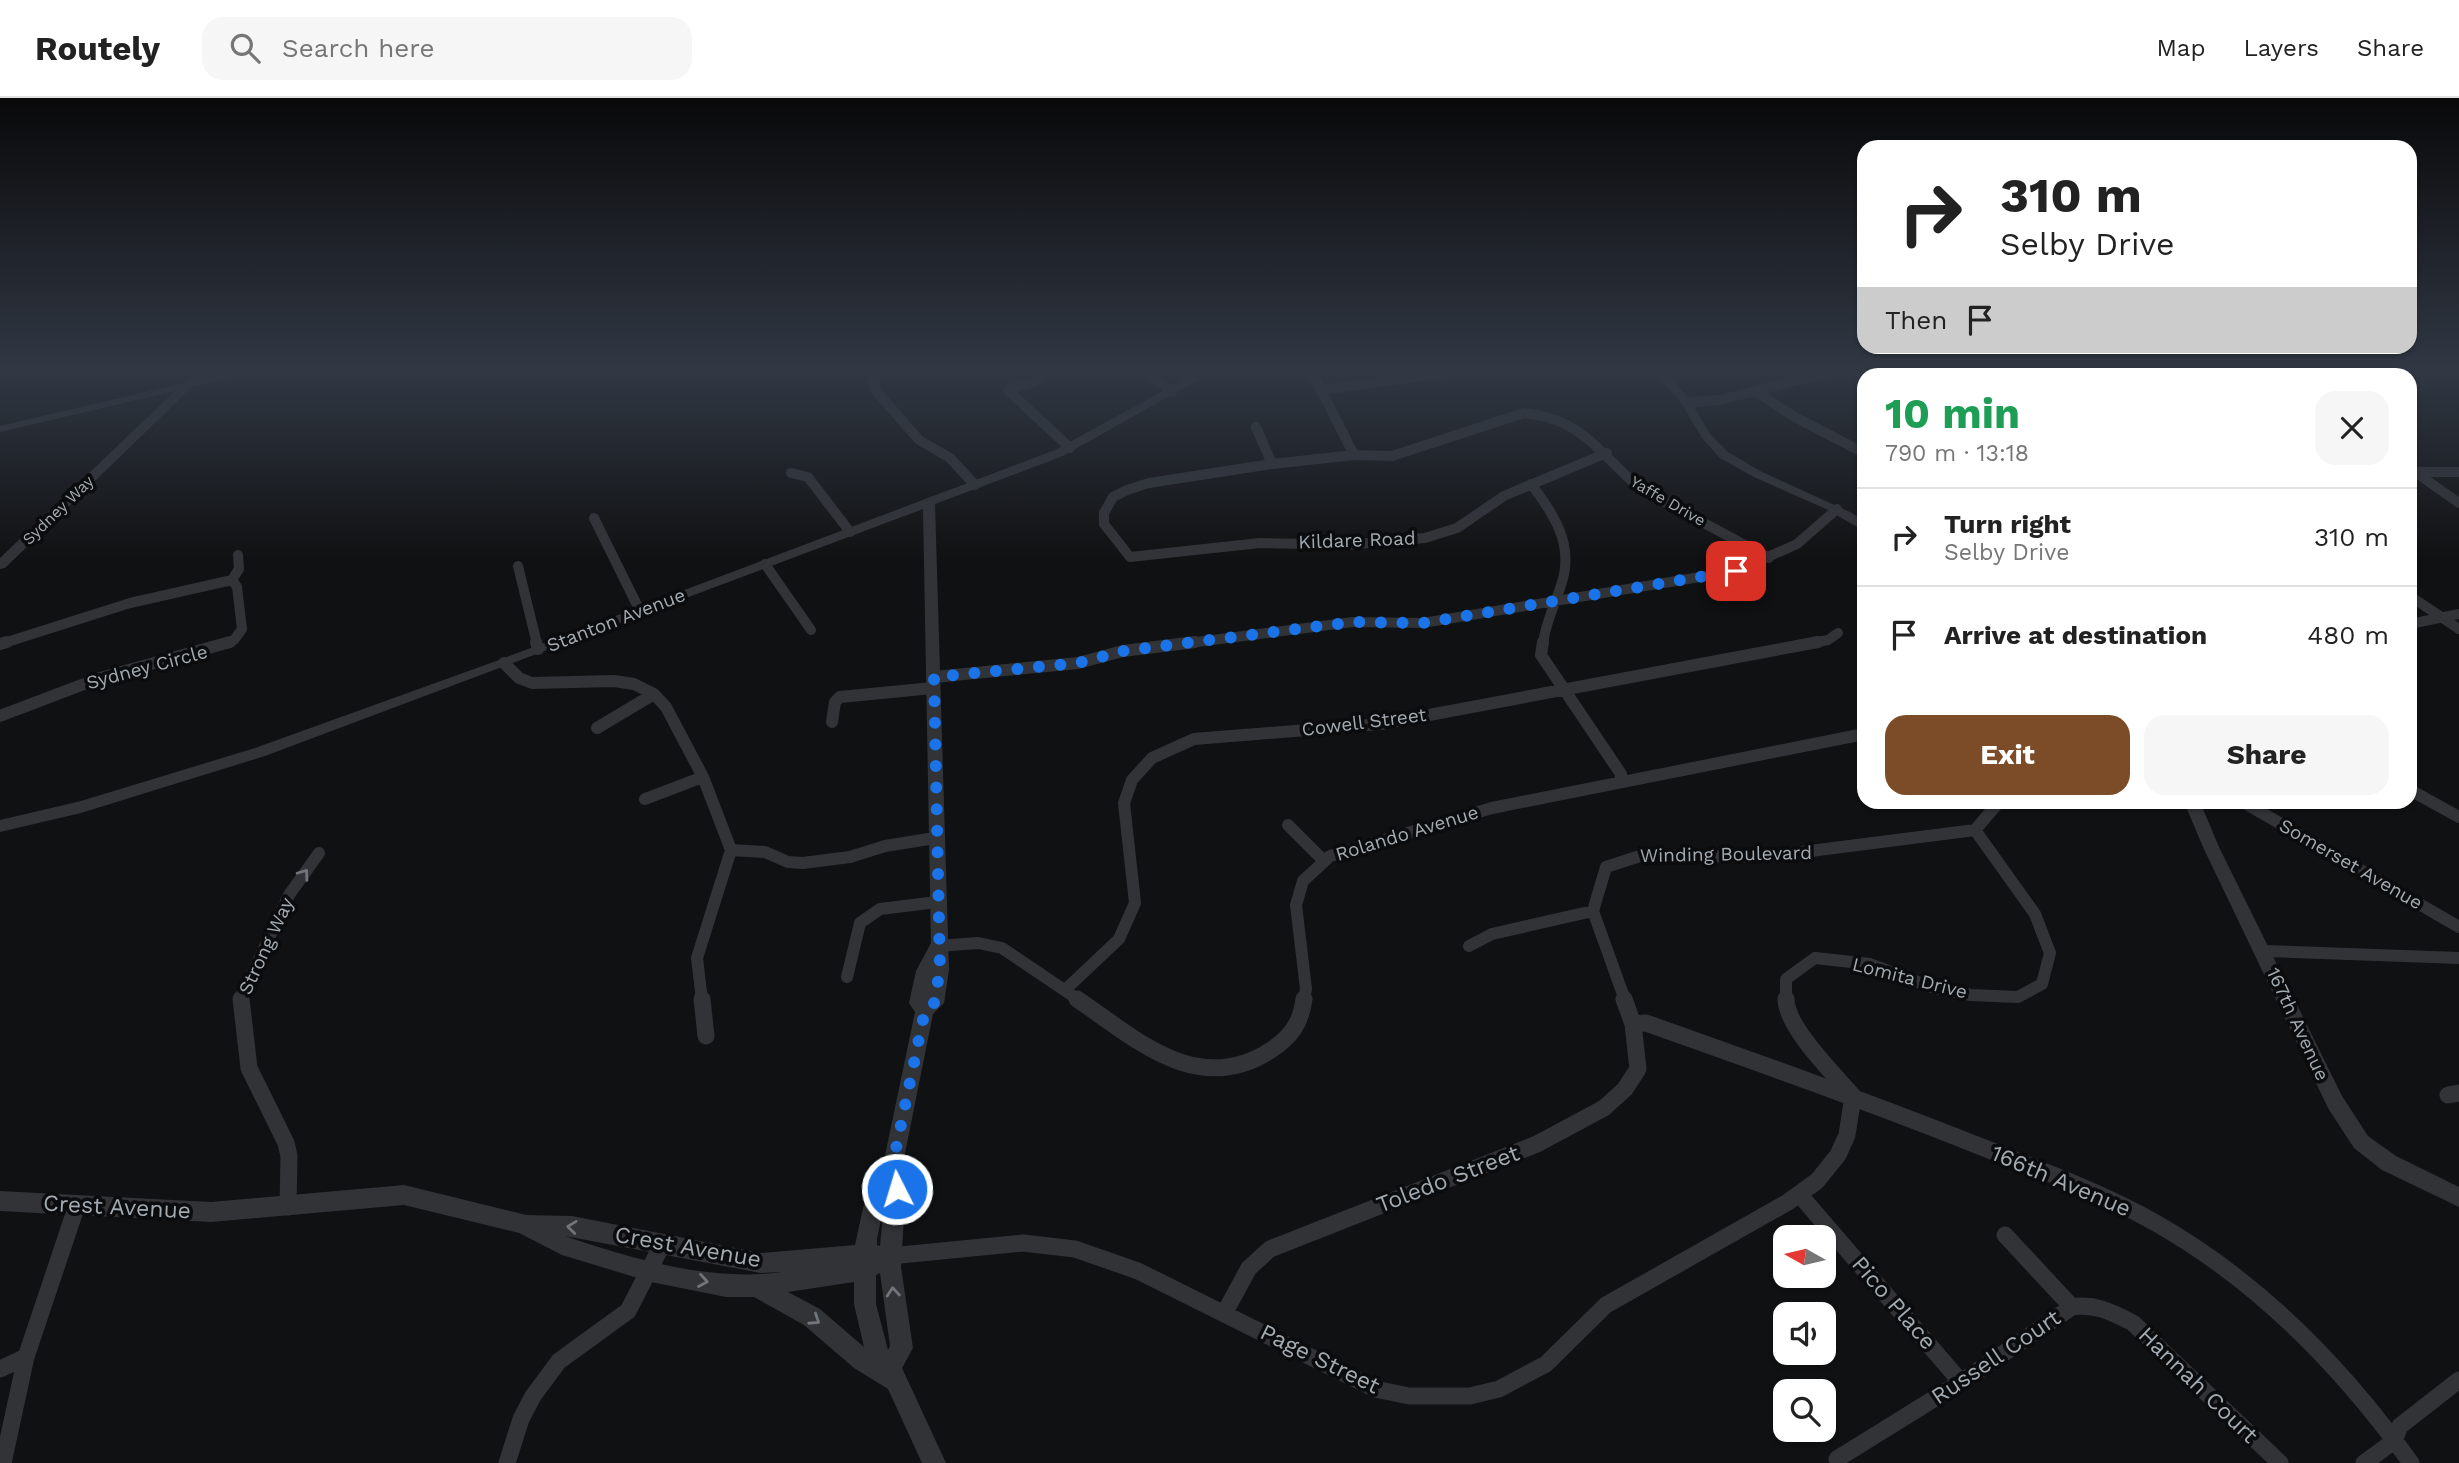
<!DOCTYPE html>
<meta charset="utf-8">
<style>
body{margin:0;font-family:"Work Sans",sans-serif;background:#f6f6f6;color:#222;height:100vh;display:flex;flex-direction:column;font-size:26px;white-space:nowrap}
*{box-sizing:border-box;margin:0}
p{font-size:23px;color:#767676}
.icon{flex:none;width:38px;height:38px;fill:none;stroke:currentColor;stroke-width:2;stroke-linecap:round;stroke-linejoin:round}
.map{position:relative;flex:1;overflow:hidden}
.drawer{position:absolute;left:1857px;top:270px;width:560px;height:441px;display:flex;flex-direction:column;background:#fff;border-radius:21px;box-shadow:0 2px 5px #0004}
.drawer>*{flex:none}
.guide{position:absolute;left:1857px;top:42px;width:560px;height:214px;border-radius:21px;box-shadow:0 2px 5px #0004;background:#fff;color:#222;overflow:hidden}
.needle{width:46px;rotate:278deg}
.controls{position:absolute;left:1773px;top:1127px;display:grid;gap:14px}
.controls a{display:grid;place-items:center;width:63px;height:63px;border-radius:14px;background:#fff;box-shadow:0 2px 5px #0004;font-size:35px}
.pin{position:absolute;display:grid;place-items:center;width:60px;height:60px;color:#fff;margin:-30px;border-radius:14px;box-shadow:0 4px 10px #0006}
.me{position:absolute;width:77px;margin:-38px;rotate:355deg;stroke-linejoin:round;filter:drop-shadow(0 0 5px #0008)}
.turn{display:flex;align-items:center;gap:24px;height:147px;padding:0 28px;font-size:32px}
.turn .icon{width:91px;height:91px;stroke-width:2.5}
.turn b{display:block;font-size:49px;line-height:60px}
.then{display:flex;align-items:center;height:66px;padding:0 28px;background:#0003;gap:14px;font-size:26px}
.round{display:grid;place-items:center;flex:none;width:74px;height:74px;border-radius:21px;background:#f6f6f6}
.headline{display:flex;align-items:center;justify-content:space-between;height:119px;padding:0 28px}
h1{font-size:42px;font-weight:700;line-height:52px;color:#1e9e55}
.primary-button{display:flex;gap:14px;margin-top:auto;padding:14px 28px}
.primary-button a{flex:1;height:80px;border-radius:21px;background:#7c4c28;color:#fff;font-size:28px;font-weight:700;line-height:80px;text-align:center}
.primary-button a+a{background:#f6f6f6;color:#222}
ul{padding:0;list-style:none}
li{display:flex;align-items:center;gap:21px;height:98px;padding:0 28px;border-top:2px solid #e0e0e0}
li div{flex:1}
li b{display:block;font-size:26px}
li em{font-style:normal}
header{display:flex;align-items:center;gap:42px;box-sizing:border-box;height:98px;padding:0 35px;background:#fff;border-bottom:2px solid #e0e0e0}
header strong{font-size:33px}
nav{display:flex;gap:38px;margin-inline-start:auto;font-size:24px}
.search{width:490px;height:63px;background:#f6f6f6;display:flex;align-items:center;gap:18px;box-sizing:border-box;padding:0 24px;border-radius:21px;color:#767676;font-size:26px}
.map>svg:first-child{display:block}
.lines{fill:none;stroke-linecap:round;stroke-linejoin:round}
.minor-far2{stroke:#313337;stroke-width:10}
.minor-far1{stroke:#313337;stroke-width:12}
.minor{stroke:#313337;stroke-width:17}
.tertiary{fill:#313337;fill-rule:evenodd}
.oneway{stroke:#6f757b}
.route{stroke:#1a73e8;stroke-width:12;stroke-dasharray:0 21.6}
.labels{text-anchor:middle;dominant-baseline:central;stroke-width:7;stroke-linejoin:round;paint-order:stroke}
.far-street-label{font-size:16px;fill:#a2abb2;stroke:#0b0c0d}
.street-label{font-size:19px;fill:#a2abb2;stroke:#0b0c0d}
.near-street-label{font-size:23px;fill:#a2abb2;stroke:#0b0c0d}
</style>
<header>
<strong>Routely</strong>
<div class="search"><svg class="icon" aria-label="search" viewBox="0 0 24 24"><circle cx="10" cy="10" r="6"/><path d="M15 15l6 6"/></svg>Search here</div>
<nav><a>Map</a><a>Layers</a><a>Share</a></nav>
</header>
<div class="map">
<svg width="2459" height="1365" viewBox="0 0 2459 1365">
<rect width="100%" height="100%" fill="#101112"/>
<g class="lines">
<path class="minor-far2" d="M883 270 873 283 877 294 919 342 950 360 975 387
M1144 270 1172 294
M1310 270 1354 357
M2098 270 2107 276
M1042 281 1008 292 1070 350
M1322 292 1477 270
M1755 293 1793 318 1864 355
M1687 305 1720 302 1825 275 1883 270
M1524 315C1558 318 1581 332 1604 356L1504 398 1457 430 1425 440 1346 447 1260 445 1130 459 1104 426V415L1113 399 1127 392 1149 385 1272 366 1354 357 1392 358Z
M1256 329 1272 366
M1604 356 1639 390 1769 460
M1604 356 1607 355
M2410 374H2459
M2415 374 2459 405
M791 375 808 379 850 434
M1531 386C1554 416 1575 448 1561 487 1555 507 1545 526 1543 546
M594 420 640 513
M765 466 811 532
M518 468 537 546
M2410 498 2459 531
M2410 526 2459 516
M1 546 130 505 232 482
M226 546 234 542 242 531 237 489 232 482 239 471 238 457
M1181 546 1353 524 1423 525 1736 473 1797 446 1837 411
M1808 546 1828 542 1838 535"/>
<path class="minor-far1" d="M536 544 538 551
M1543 544 1541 557 1621 676 1620 684
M0 546 7 544
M504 565 519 580 532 585 614 583 634 586 654 596 666 609 703 679 731 752 697 860 702 902
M934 579 1078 565 1123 553 1195 544
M0 618 100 580 230 544
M832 624 835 604 840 599 933 590
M597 630 654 596
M2410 692 2459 719
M645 701 703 679
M2243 704 2459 829
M1288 727 1323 762
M731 752 765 754 788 764 803 765 850 759 885 748 935 740
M938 848 978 845 1002 850 1079 902
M1469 848 1492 836 1593 813
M2264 853 2459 860
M847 879 860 825 880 811 937 804
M1065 892 1119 841 1135 805 1124 705 1132 682 1152 660 1194 641 1381 626 1818 544
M240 902 289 797 319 755
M1304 902 1306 891 1296 807 1303 783 1330 758 1492 710 1864 636
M1625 902 1593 813 1606 769 1643 757 1763 759 1975 732 1999 704
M1786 902V881L1815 860 1870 866 1934 890 1971 897 2018 899 2042 886 2050 855 2035 816 1975 732"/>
<path class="minor" d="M241 901 249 970 286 1045 289 1058 288 1109
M702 901 706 938
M1077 901C1136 941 1198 1000 1271 952 1291 939 1301 925 1304 901
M1633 926 1646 925C1756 964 1866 1003 1974 1046 2035 1070 2097 1092 2154 1124 2257 1182 2343 1270 2411 1365
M2448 997 2459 995
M1799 1096 1961 1284
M2005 1137 2072 1209
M890 1158 1023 1145 1075 1151 1138 1173 1375 1291 1409 1298H1470L1499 1291 1546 1266 1606 1207 1788 1104 1817 1083 1838 1057 1847 1037 1853 998C1834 976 1786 929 1786 901
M1225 1214 1249 1170 1270 1151 1537 1046 1604 1010 1625 991 1638 971 1633 926 1624 901
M0 1271 26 1259
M1837 1361 1961 1284 2072 1209C2095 1205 2113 1215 2133 1225L2280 1365
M3 1365 26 1259 77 1107
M507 1365 521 1321 533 1298 559 1263 628 1213 662 1147
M2364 1365 2394 1343 2400 1328 2459 1282"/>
<path class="tertiary" d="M199 270H211L201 281 246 270H266L192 289 5 470 0 471V460L175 293 0 334V328L184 285Z
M1205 270H1219L1063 358 935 406 949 872 944 905 933 916 902 1070 905 1103 901 1169 913 1250 902 1270 946 1365H922L888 1291 854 1270 804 1227 754 1199H726L651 1184 562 1157 519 1135 404 1107 211 1124 0 1113V1093L211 1104 404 1087 526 1117 572 1118 761 1155 855 1147 867 1092 883 1067 915 914 909 905 916 873 931 845 923 411 265 658 81 715 0 734V722L81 703 255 650 499 562 1055 352ZM884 1106 880 1148 877 1147V1141ZM565 1138 761 1175 781 1174C709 1184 633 1161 565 1138ZM880 1175 890 1248 888 1252 876 1206V1177ZM854 1184V1206L864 1249 820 1211 788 1194Z
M1648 270H1660L1688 299 1711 337 1728 354 1762 374 1852 415 1864 423V433L1826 411 1754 379 1720 360 1702 340 1680 303Z
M2184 704H2200L2219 749 2342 998 2368 1038 2396 1058 2459 1089V1109L2382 1072 2354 1050 2328 1010 2203 749Z"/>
</g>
<defs><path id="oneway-chevron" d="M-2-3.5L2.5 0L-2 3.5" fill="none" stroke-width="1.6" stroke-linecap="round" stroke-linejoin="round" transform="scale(1.75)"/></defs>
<g class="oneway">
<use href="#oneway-chevron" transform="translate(304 776) rotate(-54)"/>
<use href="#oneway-chevron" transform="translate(572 1129) rotate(-173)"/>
<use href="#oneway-chevron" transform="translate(703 1183) rotate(10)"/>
<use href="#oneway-chevron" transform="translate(893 1194) rotate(-95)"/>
<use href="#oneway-chevron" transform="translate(815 1222) rotate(33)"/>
</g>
<linearGradient id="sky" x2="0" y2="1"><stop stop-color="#09090a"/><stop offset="0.59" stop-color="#313844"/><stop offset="1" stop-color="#313844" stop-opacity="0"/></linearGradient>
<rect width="2459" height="461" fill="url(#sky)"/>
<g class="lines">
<path class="route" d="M897 1091 892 1070 925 912 934 905 940 872 934 579 1078 565 1123 553 1353 524 1423 525 1736 473"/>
</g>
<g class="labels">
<g class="far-street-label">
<text transform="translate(1668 403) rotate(30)">Yaffe Drive</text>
<text transform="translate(58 412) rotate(-44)">Sydney Way</text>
</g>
<g class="street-label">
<text transform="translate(1357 442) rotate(-2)">Kildare Road</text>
<text transform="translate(616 522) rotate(-21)">Stanton Avenue</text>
<text transform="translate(147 569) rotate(-15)">Sydney Circle</text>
<text transform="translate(1364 624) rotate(-7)">Cowell Street</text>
<text transform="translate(1407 735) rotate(-17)">Rolando Avenue</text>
<text transform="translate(1726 756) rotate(-1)">Winding Boulevard</text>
<text transform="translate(2351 766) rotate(30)">Somerset Avenue</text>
<text transform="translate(266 848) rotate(-65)">Strong Way</text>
<text transform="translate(1910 880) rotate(14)">Lomita Drive</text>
<text transform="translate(2298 926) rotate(65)">167th Avenue</text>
</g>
<g class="near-street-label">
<text transform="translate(1448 1081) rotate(-21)">Toledo Street</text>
<text transform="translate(2061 1083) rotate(23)">166th Avenue</text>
<text transform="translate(117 1109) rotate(3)">Crest Avenue</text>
<text transform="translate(688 1149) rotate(10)">Crest Avenue</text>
<text transform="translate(1894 1205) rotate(49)">Pico Place</text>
<text transform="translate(1996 1259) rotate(-34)">Russell Court</text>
<text transform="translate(1320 1261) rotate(26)">Page Street</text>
<text transform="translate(2198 1287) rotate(44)">Hannah Court</text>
</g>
</g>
</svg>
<div class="controls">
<a><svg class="needle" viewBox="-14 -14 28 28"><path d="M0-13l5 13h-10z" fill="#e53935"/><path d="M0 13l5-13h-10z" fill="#767676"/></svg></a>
<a><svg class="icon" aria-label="sound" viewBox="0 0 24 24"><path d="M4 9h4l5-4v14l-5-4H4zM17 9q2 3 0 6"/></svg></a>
<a><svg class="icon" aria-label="search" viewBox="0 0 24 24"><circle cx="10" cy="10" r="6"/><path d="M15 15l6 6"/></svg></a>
</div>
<div class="pin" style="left:1736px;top:473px;background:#d93025"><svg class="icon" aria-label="arrive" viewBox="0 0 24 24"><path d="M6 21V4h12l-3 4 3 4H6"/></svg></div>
<svg class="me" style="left:897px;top:1091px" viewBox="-20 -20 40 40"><circle r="17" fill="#1a73e8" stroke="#fff" stroke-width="3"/><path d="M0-11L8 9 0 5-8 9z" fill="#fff"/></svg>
<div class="guide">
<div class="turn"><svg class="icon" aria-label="right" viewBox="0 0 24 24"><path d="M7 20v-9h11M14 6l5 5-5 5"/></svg><div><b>310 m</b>Selby Drive</div></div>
<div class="then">Then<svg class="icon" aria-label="arrive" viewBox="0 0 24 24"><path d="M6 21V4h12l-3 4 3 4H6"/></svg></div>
</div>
<section class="drawer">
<div class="headline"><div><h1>10 min</h1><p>790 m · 13:18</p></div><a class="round"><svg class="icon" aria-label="close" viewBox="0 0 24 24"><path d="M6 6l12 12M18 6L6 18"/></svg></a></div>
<ul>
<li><svg class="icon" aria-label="right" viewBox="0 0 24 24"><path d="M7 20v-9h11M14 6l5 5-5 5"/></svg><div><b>Turn right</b><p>Selby Drive</p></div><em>310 m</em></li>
<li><svg class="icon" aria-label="arrive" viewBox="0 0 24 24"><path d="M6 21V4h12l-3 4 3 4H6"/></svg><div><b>Arrive at destination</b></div><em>480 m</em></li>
</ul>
<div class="primary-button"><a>Exit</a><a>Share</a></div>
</section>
</div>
